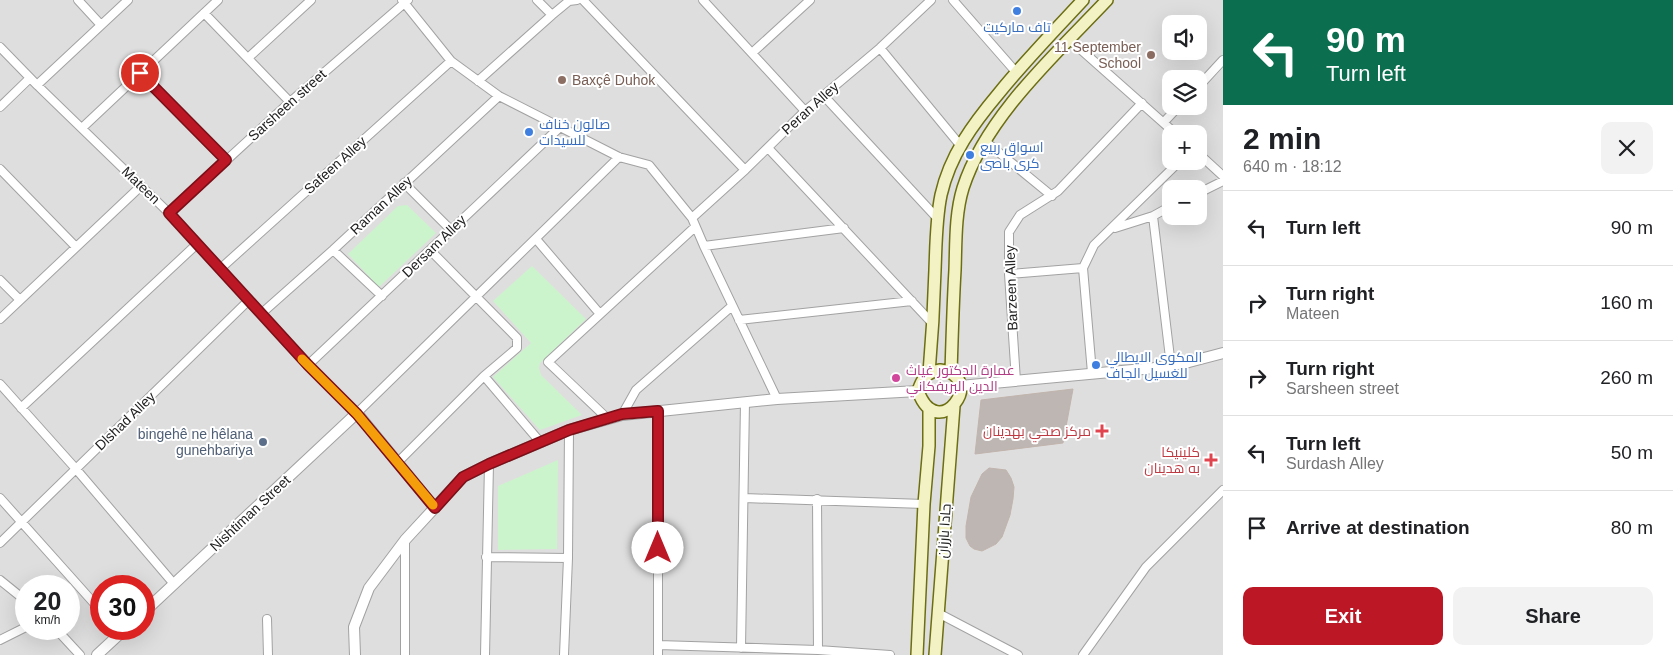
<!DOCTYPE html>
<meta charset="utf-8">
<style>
body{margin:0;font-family:Arial,Cairo,sans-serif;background:#f2f2f2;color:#202124;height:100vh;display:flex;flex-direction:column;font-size:19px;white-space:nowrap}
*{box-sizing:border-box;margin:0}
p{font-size:16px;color:#757577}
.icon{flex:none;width:28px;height:28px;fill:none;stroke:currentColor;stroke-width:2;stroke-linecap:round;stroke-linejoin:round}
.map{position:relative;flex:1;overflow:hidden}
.drawer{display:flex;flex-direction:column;background:#fff;width:450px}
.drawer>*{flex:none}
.top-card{background:#0b6e4f;color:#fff;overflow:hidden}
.tools{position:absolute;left:1162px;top:15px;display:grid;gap:10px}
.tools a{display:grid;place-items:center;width:45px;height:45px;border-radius:10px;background:#fff;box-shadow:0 5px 20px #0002;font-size:25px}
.speed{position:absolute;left:15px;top:575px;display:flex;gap:10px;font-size:25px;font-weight:700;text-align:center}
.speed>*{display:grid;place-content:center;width:65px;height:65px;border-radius:50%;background:#fff;box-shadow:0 5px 20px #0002;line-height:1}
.speed small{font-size:12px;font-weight:400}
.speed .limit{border:8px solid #d22;background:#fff;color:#111}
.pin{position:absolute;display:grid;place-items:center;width:42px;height:42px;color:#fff;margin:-21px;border:2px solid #fff;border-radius:50%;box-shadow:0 1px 5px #0007}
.me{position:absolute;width:55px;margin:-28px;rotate:0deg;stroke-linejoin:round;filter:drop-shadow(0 0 4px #0008)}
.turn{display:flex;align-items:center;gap:18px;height:105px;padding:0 20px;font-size:22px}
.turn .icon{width:65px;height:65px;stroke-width:2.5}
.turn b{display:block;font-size:35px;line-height:42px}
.round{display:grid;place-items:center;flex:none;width:52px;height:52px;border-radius:10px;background:#f2f2f2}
.overview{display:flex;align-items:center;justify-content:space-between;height:85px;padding:0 20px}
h1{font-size:30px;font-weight:800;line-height:38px}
.cta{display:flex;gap:10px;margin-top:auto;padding:10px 20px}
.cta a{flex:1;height:58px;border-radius:10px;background:#bb1725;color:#fff;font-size:20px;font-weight:800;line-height:58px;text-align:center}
.cta a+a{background:#f2f2f2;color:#202124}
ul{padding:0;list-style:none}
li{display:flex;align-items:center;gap:15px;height:75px;padding:0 20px;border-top:1px solid #e0e0e0}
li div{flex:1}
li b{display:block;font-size:19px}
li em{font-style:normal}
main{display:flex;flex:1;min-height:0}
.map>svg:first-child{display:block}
.residential{fill:#dfdede;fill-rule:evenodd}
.park{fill:#ccf4cc}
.building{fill:#bdb6b2;stroke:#c1b4ad}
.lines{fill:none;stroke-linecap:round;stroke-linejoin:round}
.minor-casing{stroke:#a2a2a2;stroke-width:10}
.tertiary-casing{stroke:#a2a2a2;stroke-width:12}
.secondary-casing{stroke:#6c6e12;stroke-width:14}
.minor{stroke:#fff;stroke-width:8}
.tertiary{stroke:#fff;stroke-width:10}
.secondary{stroke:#f3f2c4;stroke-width:11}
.route-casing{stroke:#7a0f18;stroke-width:12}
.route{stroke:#bb1725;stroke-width:9}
.slow{stroke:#f59e0b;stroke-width:9}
.shop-dot{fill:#3f7fe0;stroke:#fff;stroke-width:2}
.education-dot{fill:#8d6e63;stroke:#fff;stroke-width:2}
.hotel-dot{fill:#d1479c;stroke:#fff;stroke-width:2}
.health-dot{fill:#e0444e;stroke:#fff;stroke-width:2}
.service-dot{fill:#5c6f8a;stroke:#fff;stroke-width:2}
.labels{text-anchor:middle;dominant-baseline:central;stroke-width:4;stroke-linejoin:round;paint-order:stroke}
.shop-label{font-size:14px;fill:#366cbe;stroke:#fff;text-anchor:start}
.education-label{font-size:14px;fill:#785e54;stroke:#fff;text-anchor:end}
.street-label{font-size:14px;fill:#212121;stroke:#fff}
.hotel-label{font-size:14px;fill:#b23c85;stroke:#fff;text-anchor:start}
.health-label{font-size:14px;fill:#be3a42;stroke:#fff;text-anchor:end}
.service-label{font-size:14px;fill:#4e5e75;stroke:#fff;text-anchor:end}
</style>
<main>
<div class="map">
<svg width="1223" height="655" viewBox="0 0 1223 655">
<rect width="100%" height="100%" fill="#f0ede9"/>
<path class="residential" d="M0 0H1223V655H0ZM1171 24H1199V51H1171ZM1171 79H1199V106H1171ZM1171 134H1199V161H1171ZM1171 189H1199V216H1171ZM26 586H69V629H26ZM101 586H144V629H101Z"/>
<path class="park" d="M407 205 436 233 379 287 348 254 398 206Z
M532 266 586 319 540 363 539 368 541 375 582 415 540 430 493 377 531 343 493 301Z
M558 460 557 549 498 550V486Z"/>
<path class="building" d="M1073 389 1063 443 975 454 981 400Z
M989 468 1006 470 1011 478 1014 487 1013 499 1010 515 1002 537 996 544 982 551 974 549 970 546 966 538V526L971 497 982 474Z"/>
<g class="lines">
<g class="minor-casing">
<path id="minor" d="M78 0 101 25
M402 0 451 61 499 96 619 157 649 165 692 218 704 246 777 399
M537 0 552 15
M583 0 745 170
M703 0 805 111
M953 0 1016 72
M204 13 290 102
M1070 40 1176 134
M0 47 37 85 169 213 308 365 357 413 619 157
M880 48 960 145
M752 53 810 0
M248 58 311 0
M140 73 226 160
M478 81 552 15 569 1 577 0
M37 85 128 0
M1199 86 1223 60
M823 95 938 219
M0 107 30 78
M1164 122 1179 106
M82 128 218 0
M985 141 1052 196
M768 148 933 324
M1199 154 1223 176
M0 169 76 247
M404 183 451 230
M1199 193 1223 181
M169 213 290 102 408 0
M1153 216 1171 366
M692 218 745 170 805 111 880 48 931 0
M1115 228 1153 216 1171 206
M536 239 600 314
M704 246 844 228
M333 250 382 296
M220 269 451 61
M1009 274 1083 268
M0 280 20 300
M262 313 333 250 499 96
M0 319 141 186
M739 320 912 301
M308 365 559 128
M1092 373 1083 268 1094 245 1180 161
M484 376 541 443
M1016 381 1009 274V232L1020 215 1058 191 1142 103
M0 384 76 469 174 584
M21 408 197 244
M622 415 636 390 732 306
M608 419 548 362 695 227
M397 463 484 376 517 348V338L430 250
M0 498 101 611
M744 498 924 504
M817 499 818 650
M0 543 249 300
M486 557 568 558
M0 580 26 601
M938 613 1018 655
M267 619 268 655
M56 629 80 655
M0 640 26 627
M658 645 818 650 890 655
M741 648 745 402
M405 655V540
M485 655 489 464
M564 655 568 558 569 430
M658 655V411
M1083 655 1146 567 1223 490"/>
</g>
<g class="tertiary-casing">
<path id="tertiary" d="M960 386 1154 368 1189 362 1223 353
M144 612 357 413 435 508
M97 655 125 629
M355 655 354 627 369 588 405 540 463 477 489 464 569 430 622 415 777 399 918 391"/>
</g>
<g class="secondary-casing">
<path id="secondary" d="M940 370C989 376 938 446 918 391 922 379 926 372 940 370Z
M929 373C932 339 934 305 935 270 936 245 936 219 941 195 950 155 973 124 999 93 1025 61 1054 31 1083 0
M951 373C952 339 953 304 955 270 956 243 955 214 963 188 986 116 1057 53 1107 0
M917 655 924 504 929 446V409
M935 655 954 406"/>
</g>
<use href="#minor" class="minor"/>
<use href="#tertiary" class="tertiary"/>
<use href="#secondary" class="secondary"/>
</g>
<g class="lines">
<g class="route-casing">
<path id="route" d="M140 73 226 160 169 213 308 365 357 414 435 508 463 477 489 464 569 430 622 414 658 411V548"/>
</g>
<use href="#route" class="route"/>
<path class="slow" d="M302 359 357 414 433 505"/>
</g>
<g class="shop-dot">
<circle cx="1017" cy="11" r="5"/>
<circle cx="529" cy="132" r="5"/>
<circle cx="970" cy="155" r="5"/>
<circle cx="1096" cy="365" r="5"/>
</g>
<g class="education-dot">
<circle cx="1151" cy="55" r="5"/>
<circle cx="562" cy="80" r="5"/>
</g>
<circle class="hotel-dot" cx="896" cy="378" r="5"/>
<g class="health-dot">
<path d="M1099.5 423.5h5v5h5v5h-5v5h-5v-5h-5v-5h5z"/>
<path d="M1208.5 452.5h5v5h5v5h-5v5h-5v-5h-5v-5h5z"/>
</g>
<circle class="service-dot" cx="263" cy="442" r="5"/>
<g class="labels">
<g class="shop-label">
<text x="1017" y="27" text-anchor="middle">تاف ماركيت</text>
<text x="539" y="124">صالون خناف<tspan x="539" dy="16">للسيدات</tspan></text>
<text x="980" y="147">اسواق ربيع<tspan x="980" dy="16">كرى باصى</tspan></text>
<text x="1106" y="357">المكوى الايطالي<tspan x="1106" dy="16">للغسيل الجاف</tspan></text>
</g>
<g class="education-label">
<text x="1141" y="47">11 September<tspan x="1141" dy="16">School</tspan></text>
<text x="572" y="80" text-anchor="start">Baxçê Duhok</text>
</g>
<g class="street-label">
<text transform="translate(287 105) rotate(-42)">Sarsheen street</text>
<text transform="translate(810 108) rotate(-42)">Peran Alley</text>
<text transform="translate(335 165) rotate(-42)">Safeen Alley</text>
<text transform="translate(141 185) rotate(44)">Mateen</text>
<text transform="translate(381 205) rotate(-43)">Raman Alley</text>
<text transform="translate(434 246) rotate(-44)">Dersam Alley</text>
<text transform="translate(1011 288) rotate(-92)">Barzeen Alley</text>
<text transform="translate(125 421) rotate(-44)">Dlshad Alley</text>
<text transform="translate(250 513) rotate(-43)">Nishtiman Street</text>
<text transform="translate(944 531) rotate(-86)">جادا بارزان</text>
</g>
<g class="hotel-label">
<text x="906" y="370">عمارة الدكتور غياث<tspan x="906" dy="16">الدين البريفكاني</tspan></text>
</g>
<g class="health-label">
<text x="1091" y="431">مركز صحي بهدينان</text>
<text x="1200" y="452">كلينيكا<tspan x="1200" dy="16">به هدينان</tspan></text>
</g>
<g class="service-label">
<text x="253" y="434">bingehê ne hêlana<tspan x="253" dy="16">gunehbariya</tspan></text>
</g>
</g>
</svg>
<div class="tools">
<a><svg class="icon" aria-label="sound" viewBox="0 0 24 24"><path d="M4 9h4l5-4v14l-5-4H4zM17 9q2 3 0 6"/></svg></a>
<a><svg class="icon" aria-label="layers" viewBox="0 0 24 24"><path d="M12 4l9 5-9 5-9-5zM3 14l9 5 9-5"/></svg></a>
<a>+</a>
<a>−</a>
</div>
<div class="speed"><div>20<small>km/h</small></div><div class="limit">30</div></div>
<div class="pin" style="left:140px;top:73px;background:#d93025"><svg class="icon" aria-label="arrive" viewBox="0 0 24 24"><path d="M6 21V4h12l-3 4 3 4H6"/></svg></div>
<svg class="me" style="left:658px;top:548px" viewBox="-20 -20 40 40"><circle r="19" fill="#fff"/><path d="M0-13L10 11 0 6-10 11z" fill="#bb1725"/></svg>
</div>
<section class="drawer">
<div class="top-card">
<div class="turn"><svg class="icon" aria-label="left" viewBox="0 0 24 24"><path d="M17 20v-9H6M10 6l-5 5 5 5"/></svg><div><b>90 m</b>Turn left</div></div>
</div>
<div class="overview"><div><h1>2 min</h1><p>640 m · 18:12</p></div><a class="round"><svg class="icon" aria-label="close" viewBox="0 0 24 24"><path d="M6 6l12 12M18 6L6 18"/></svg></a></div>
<ul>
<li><svg class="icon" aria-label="left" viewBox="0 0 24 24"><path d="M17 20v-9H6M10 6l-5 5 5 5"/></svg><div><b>Turn left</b></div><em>90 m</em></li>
<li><svg class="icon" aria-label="right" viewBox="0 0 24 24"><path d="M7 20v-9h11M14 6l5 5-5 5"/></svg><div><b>Turn right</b><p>Mateen</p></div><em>160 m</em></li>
<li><svg class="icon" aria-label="right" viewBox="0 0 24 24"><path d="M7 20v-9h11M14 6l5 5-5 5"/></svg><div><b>Turn right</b><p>Sarsheen street</p></div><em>260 m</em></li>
<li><svg class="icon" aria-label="left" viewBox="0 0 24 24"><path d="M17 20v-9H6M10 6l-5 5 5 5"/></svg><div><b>Turn left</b><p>Surdash Alley</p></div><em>50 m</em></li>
<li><svg class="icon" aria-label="arrive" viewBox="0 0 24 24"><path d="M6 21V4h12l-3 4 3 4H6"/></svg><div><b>Arrive at destination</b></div><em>80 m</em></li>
</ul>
<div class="cta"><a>Exit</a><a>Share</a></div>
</section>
</main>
